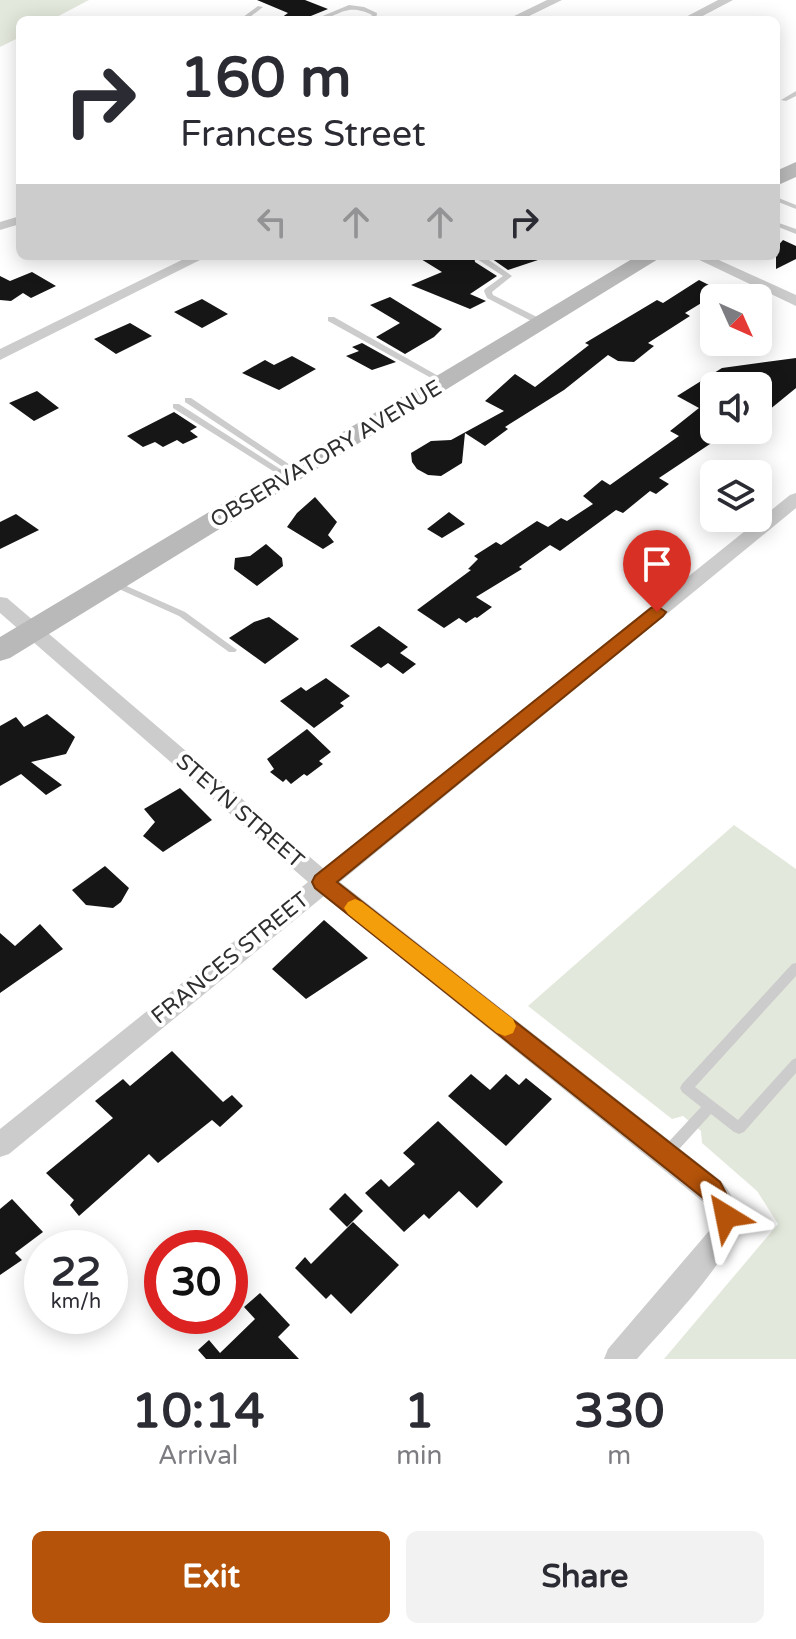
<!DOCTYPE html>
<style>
body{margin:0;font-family:"Varela Round",sans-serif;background:#f2f2f3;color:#2b2b33;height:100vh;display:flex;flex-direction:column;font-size:30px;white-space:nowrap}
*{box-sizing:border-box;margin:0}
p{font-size:26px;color:#7c7c81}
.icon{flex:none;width:44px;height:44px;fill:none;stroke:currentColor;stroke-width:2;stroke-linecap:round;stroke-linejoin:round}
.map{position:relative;height:1359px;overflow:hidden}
.side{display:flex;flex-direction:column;background:#fff;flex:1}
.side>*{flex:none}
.guide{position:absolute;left:16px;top:16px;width:764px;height:244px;border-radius:12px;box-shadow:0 4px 20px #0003;background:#fff;color:#2b2b33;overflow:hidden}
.needle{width:52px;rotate:135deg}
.controls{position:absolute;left:700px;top:284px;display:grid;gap:16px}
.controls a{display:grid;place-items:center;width:72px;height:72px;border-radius:12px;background:#fff;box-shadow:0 4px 20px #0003;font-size:40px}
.speed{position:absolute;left:24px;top:1230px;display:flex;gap:16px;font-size:40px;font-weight:700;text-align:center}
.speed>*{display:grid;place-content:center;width:104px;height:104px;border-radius:50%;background:#fff;box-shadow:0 4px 20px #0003;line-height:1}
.speed small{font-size:20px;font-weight:400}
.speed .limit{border:12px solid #d22;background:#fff;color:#111}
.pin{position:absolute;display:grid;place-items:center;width:68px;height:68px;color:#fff;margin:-82px -34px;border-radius:50% 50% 50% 0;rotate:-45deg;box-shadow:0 0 8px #0007}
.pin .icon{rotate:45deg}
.me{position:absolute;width:88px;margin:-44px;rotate:325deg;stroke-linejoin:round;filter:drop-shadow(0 0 6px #0008)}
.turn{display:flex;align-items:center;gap:28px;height:168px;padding:0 32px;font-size:36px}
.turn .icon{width:104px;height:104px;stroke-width:2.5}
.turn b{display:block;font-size:56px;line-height:68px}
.lanes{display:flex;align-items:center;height:76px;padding:0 32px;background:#0003;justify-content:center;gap:40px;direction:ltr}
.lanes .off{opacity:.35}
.eta{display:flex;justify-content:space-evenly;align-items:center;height:136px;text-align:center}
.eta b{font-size:48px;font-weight:700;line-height:56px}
.primary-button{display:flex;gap:16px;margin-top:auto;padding:16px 32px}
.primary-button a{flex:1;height:92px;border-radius:12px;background:#b45309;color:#fff;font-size:32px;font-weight:700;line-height:92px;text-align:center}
.primary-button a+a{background:#f2f2f3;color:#2b2b33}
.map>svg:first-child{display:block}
.green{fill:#e3e8dc}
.building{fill:#161616}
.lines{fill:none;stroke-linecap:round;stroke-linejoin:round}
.lane{fill:#ccc;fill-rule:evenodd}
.street{fill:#ccc;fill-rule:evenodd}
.secondary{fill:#b9b9b9;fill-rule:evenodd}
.route{fill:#b45309;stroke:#753606;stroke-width:2}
.slow{fill:#f59e0b}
.labels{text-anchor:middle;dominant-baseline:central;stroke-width:8;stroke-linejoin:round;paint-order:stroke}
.street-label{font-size:22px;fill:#2f2f2f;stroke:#fff}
</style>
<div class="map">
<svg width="796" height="1359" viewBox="0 0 796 1359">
<rect width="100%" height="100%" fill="#fff"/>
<path class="green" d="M0 0H89L51 20H20V37L0 47Z
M734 825 796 869V1359H664L778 1224 757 1191 702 1143 701 1131 683 1116 672 1119 528 1006Z"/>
<path class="building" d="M257 0H305L328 9 301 20H278L288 13Z
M783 240 796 246V259L776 269V248Z
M416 256H474L475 262 497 276 470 294 486 301 470 309 411 285 442 272Z
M488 256H541V259L508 270Z
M32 272 56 286 31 298 23 293 11 301 0 300V276L10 281Z
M699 280 721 291 685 313 690 316 648 343 654 346 634 362 618 361 608 355 564 390 505 427 508 429 485 446 465 433 462 463 441 476 428 475 417 469 412 462 411 453 431 441 451 440 504 411 485 401 515 374 535 387 589 345 585 343 657 300 663 303Z
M390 297 442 329 434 337 405 354 376 337 400 323 370 305Z
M202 299 228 314 202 328 174 312Z
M130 323 152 336 116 354 94 339Z
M362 343 396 362 372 370 346 356 359 351 352 347Z
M292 356 316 369 279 390 242 373 265 360 274 365Z
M796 358V388L758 419V386H714V430H731L659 478 669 484 656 494 650 491 623 513 616 510 560 551 550 545 519 567 522 569 476 597 492 607 477 618 475 617 466 623 459 618 444 628 417 610 471 570 468 569 478 559 474 556 496 542 501 545 537 521 548 527 561 518 567 521 593 504 583 496 602 480 610 485 679 436 670 431 699 408 677 396 722 368Z
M37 391 59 408 34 421 9 403Z
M174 412 197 427 190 431 198 437 183 444 177 440 163 447 155 442 143 447 127 436Z
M315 497 337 522 328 535 334 542 323 549 287 527 297 513Z
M449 512 465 524 442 538 427 529Z
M16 514 39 530 0 549V522Z
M266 544 282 558 283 566 257 586 234 569 235 558 250 556Z
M269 617 299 639 265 664 229 638 254 622Z
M379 626 408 647 400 653 416 664 403 674 388 663 381 668 350 646Z
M326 678 350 696 340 703 344 706 314 728 280 701 301 687 306 691Z
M47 714 75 737 66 754 31 762 62 785 46 795 21 774 0 786V726L16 717 24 727Z
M307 729 331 752 319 761 323 764 307 776 304 774 291 784 286 779 283 782 270 772 274 769 267 759Z
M180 788 212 820 163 852 143 836 155 822 144 809Z
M105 866 129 888 121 902 113 908 86 905 72 890Z
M324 920 368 958 306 999 272 969Z
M40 924 63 949 0 993V933L15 946Z
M172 1051 223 1102 232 1095 243 1106 220 1127 212 1120 158 1163 149 1154 79 1216 70 1205 74 1200 46 1173 113 1118 95 1101 123 1079 130 1086Z
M471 1074 490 1090 506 1074 519 1085 526 1078 552 1099 506 1146 448 1096Z
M438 1121 503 1182 477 1208 459 1191 429 1219 424 1214 404 1232 365 1193 381 1179 389 1187 415 1164 403 1153Z
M345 1193 363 1211 347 1227 329 1209Z
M12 1199 43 1232 15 1253 22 1260 0 1275V1209Z
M353 1222 399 1265 351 1314 331 1294 326 1299 295 1268 305 1257 311 1264Z
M260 1293 290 1325 278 1337 299 1359H206L198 1350 209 1340 220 1353 255 1319 244 1307Z"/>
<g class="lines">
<path class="lane" d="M349 5 364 7 377 13 376 20H370L372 15C343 1 339 20 313 20Z
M258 6 263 7 246 20H239Z
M796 91V96L786 101 781 100Z
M776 197 796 205V209L776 201Z
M776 222 796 229V234L776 226Z
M477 256H483L512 276 492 292 493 295 545 321V325H539L487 298 484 291 485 289 503 276 477 259Z
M328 317H334L449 382 445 384H442L328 321Z
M185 398H191L299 471 298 473H292L185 402Z
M173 404H179L291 476 290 478H284L173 408Z
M113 580 185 612 237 650 235 652H229L179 616 110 585 108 583Z
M796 963V976L695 1087 738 1120 792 1060 796 1058V1073L744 1132 739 1134 734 1132 711 1114 671 1158 666 1160 661 1158 659 1154 661 1150 701 1107 682 1092 680 1088 682 1084 792 964Z"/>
<path class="street" d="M547 0H562L521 20H506Z
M718 0H733L695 20H680Z
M20 216V224L0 230V222Z
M190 256H208L0 360V349Z
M691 256H710L796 295V306Z
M796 493V508L340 882 721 1181C730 1192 739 1206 738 1220 737 1254 661 1331 637 1359H604L608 1349 709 1231 711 1213 707 1205 324 896 9 1154 0 1157V1129L308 882 0 613V597L7 598 324 869 790 495Z"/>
<path class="secondary" d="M796 162V177L776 186V171Z
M637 256H663L10 658 0 661V637Z"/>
</g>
<path class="route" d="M657 606 666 612 663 616 337 882 720 1182 738 1216 735 1224 726 1228 717 1224 703 1198 315 888 312 882 315 876 651 608Z"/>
<path class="slow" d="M355 899 362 902 513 1019 516 1026 513 1033 505 1036 497 1033 348 914 344 908 348 902Z"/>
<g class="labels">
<g class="street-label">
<text transform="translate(326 454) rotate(-31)">OBSERVATORY AVENUE</text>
<text transform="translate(240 811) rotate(41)">STEYN STREET</text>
<text transform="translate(230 958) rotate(-39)">FRANCES STREET</text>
</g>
</g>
</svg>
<div class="controls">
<a><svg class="needle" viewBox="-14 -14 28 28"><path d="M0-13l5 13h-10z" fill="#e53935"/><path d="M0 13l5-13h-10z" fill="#7c7c81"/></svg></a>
<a><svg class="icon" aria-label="sound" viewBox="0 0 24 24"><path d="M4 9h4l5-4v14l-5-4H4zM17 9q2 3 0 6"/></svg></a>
<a><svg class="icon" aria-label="layers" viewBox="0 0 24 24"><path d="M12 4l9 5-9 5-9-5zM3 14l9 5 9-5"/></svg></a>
</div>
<div class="speed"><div>22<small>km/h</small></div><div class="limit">30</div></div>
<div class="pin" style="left:657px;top:612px;background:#d93025"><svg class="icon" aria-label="arrive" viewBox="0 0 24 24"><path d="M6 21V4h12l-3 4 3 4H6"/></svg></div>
<svg class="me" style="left:726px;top:1216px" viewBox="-20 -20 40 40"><path d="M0-17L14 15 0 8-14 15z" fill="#b45309" stroke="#fff" stroke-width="4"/></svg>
<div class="guide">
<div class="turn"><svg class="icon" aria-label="right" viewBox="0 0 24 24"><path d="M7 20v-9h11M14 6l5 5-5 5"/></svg><div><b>160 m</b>Frances Street</div></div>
<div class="lanes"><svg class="icon off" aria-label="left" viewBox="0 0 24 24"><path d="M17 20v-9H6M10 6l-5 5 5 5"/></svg><svg class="icon off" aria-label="ahead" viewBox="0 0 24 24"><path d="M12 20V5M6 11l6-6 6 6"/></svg><svg class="icon off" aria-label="ahead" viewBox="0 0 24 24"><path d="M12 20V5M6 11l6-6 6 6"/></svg><svg class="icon" aria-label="right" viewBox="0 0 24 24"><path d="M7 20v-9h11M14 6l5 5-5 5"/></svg></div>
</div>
</div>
<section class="side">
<div class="eta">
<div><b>10:14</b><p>Arrival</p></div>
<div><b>1</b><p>min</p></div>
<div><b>330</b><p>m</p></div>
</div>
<div class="primary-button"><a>Exit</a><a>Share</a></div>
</section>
